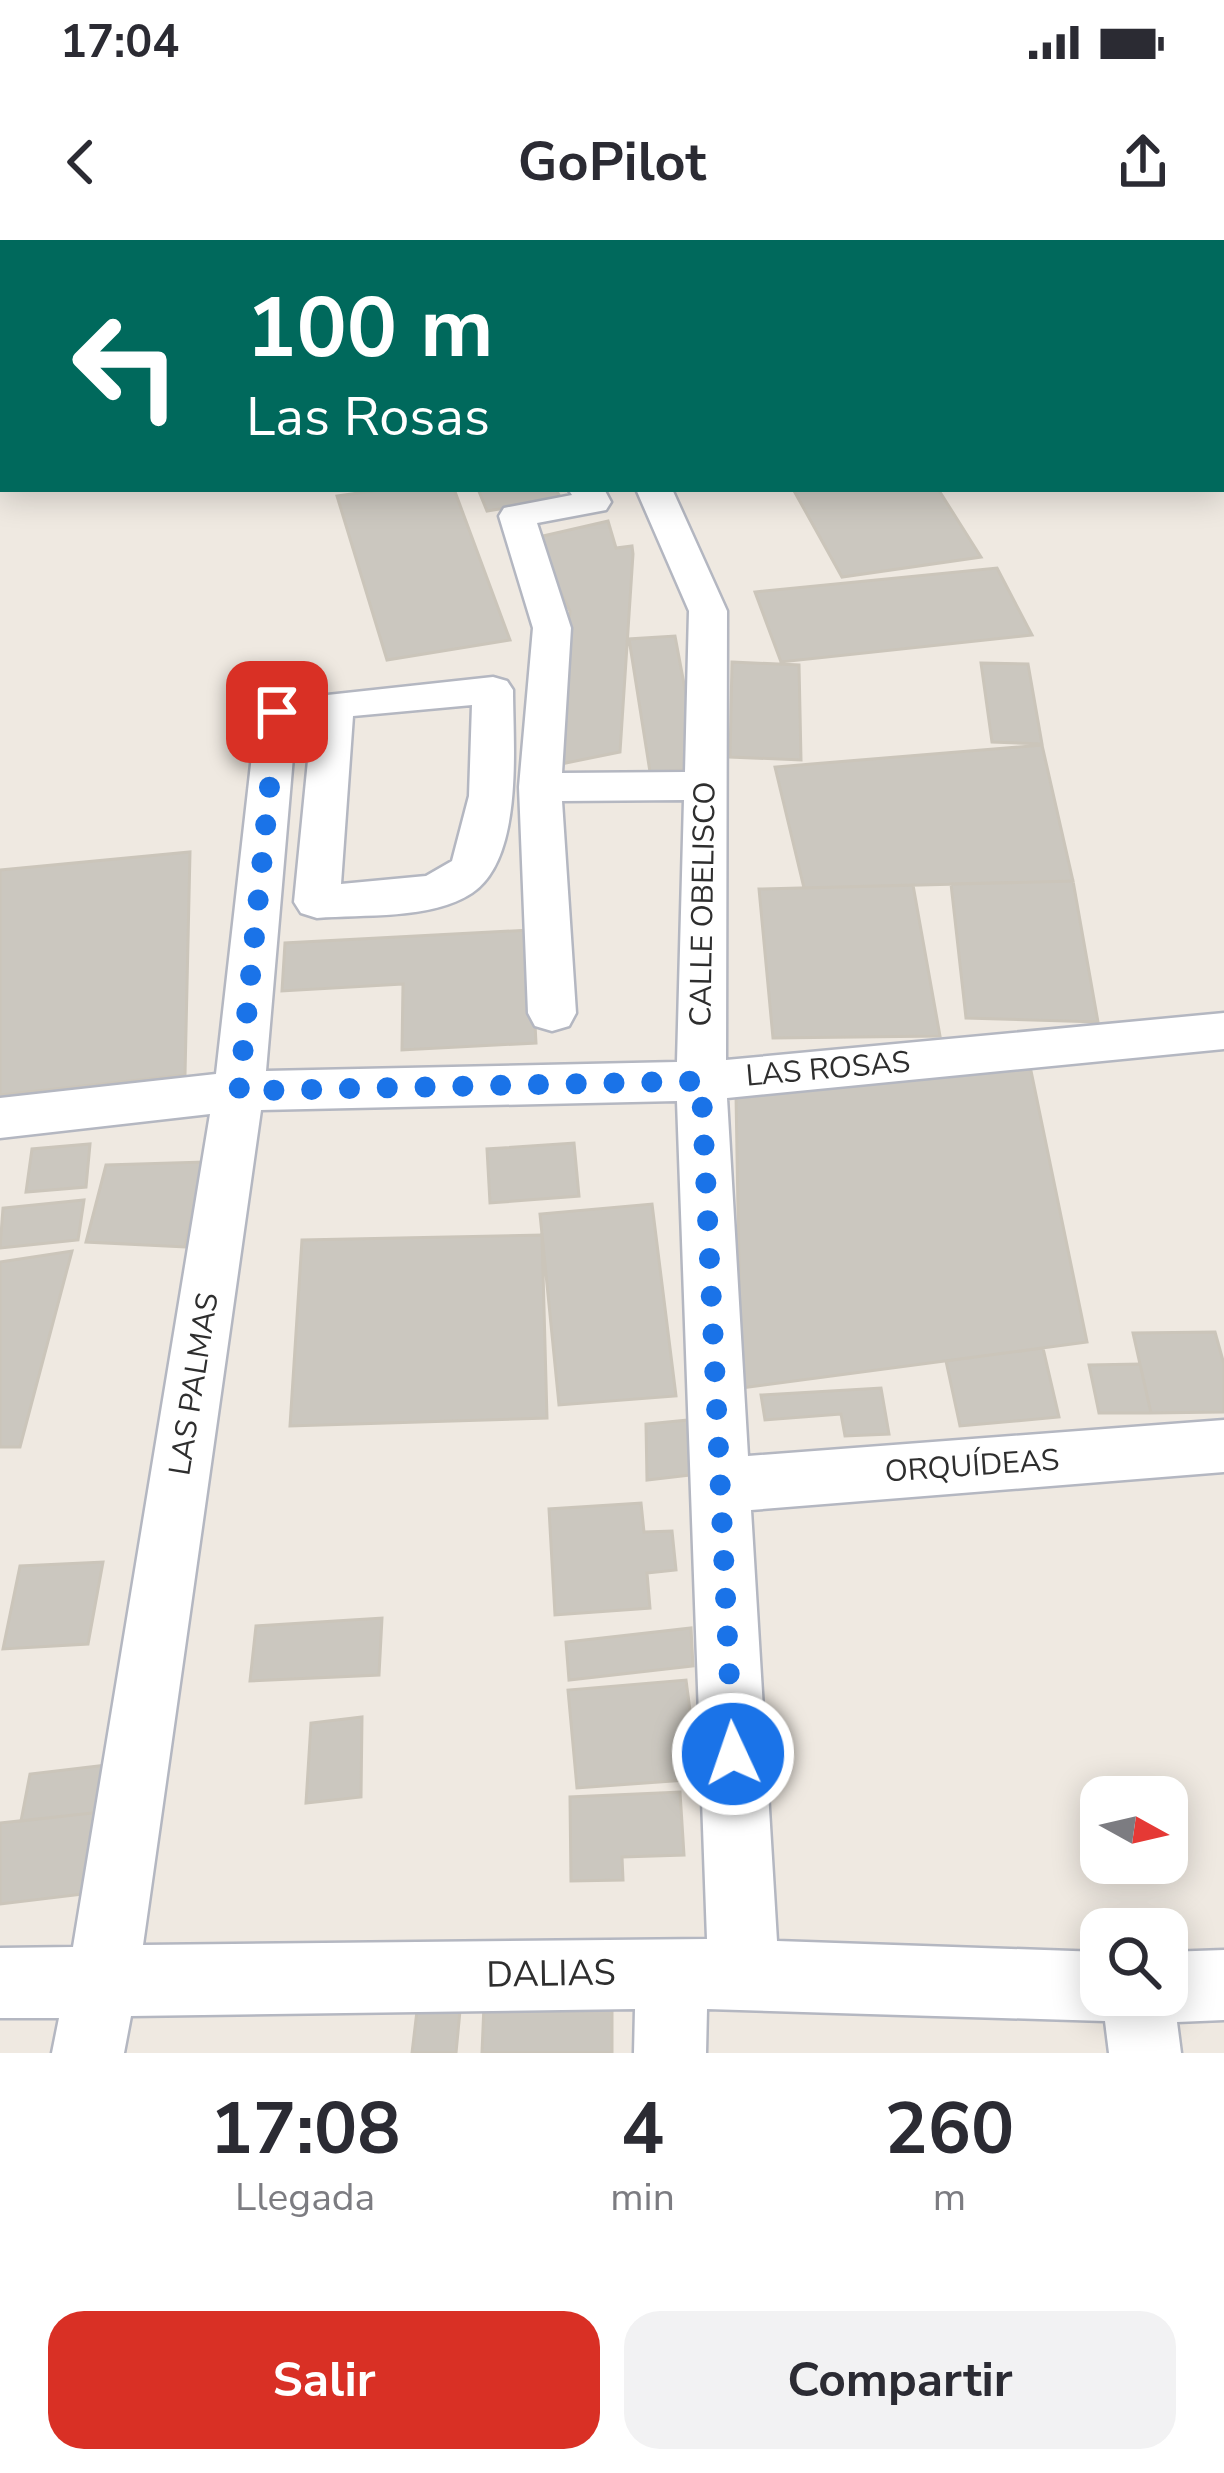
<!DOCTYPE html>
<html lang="es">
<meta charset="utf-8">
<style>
body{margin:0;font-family:"Nunito Sans",sans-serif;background:#f2f2f3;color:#2b2b33;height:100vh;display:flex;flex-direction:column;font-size:45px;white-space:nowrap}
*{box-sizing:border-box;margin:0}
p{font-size:39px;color:#7c7c81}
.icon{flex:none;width:66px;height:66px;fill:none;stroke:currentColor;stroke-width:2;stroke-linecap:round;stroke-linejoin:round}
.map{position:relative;height:1813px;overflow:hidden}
.drawer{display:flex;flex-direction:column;background:#fff;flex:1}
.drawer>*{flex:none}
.banner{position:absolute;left:0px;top:0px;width:1224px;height:252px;box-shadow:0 6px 30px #0003;background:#00695c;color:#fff;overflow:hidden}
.needle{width:78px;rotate:98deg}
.fabs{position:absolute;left:1080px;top:1536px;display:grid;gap:24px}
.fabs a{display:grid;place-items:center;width:108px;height:108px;border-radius:24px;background:#fff;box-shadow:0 6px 30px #0003;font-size:60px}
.pin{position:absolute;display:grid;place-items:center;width:102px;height:102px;color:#fff;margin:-51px;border-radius:24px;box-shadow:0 6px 18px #0006}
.me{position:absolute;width:132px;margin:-66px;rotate:357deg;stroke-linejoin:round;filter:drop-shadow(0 0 9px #0008)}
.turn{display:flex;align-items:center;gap:42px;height:252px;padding:0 48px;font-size:54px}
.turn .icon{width:156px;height:156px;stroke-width:2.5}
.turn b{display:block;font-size:84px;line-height:102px}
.eta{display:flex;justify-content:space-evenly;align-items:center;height:204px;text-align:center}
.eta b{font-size:72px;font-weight:700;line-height:84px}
.cta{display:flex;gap:24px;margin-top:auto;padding:24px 48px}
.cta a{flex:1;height:138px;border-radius:36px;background:#d93025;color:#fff;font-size:48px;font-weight:700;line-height:138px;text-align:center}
.cta a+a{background:#f2f2f3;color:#2b2b33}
.status{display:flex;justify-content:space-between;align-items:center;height:84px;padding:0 60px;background:#fff;direction:ltr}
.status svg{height:33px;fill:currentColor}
header{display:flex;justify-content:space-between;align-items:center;height:156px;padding:0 48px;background:#fff;font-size:54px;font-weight:700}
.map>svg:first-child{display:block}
.building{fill:#cbc7bf;stroke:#cbc5ba;stroke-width:3}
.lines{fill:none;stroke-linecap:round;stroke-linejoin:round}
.minor-casing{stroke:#b4b7c1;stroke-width:5}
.major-casing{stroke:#c9c9c9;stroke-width:5}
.highway-casing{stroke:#c9c9c9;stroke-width:4}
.minor{fill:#fff;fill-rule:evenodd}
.major{fill:#f2d163;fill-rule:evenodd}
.highway{fill:#ffa35c;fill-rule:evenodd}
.route{stroke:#1a73e8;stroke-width:21;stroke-dasharray:0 37.8}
.labels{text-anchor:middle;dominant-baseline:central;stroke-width:10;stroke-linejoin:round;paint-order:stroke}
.street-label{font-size:30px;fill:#2e2e2e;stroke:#fff}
.near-street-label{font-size:36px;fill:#2e2e2e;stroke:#fff}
</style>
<div class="status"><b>17:04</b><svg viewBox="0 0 49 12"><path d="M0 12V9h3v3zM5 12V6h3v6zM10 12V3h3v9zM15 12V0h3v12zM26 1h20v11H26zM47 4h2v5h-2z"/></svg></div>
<header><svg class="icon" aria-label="back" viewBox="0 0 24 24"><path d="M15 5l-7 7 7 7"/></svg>GoPilot<svg class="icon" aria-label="share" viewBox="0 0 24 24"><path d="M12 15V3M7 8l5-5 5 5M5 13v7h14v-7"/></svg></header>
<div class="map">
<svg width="1224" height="1813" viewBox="0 0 1224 1813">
<rect width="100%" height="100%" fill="#efe9e1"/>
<path class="building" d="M123 0H499L486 3Z
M387 249H454L510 400 387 420 337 256Z
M478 249H556L561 259 487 271Z
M793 249H938L981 317 842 337Z
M608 281 616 308 632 306 633 314 620 512 551 526 570 371 534 298Z
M997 328 1032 395 781 422 755 352Z
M675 396 700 529 650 532 629 399Z
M732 422 799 425 801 520 730 517Z
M981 423 1028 424 1042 504 992 502Z
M1042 505 1073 641 804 648 775 527Z
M190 612 185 835 0 855V630Z
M1073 641 1098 782 966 778 951 644Z
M913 645 940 796 773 798 759 649Z
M530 690 536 803 402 810 403 744 282 751 285 703Z
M1030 826 1087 1102 741 1148 736 854Z
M574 903 579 956 490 963 487 909Z
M90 904 86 947 26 952 32 909Z
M204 922 185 1007 86 1002 106 925Z
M84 960 78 1000 0 1008 3 968Z
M652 964 676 1156 559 1165 540 974Z
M542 995 547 1178 290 1186 302 1000Z
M72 1011 20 1207H0V1022Z
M1215 1092 1224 1124V1172L1151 1173 1133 1093Z
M1043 1108 1059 1177 960 1186 946 1121Z
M1140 1124 1151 1173H1099L1089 1125Z
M881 1148 889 1194 845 1196 841 1174 765 1180 761 1155Z
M689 1180 691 1235 647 1240 646 1184Z
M641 1263 644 1292 672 1291 676 1330 647 1333 650 1368 555 1375 549 1269Z
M103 1322 88 1404 3 1409 20 1326Z
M382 1378 379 1435 250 1441 256 1386Z
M691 1388 693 1426 569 1440 566 1402Z
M686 1440 699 1539 577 1548 568 1450Z
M362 1477 361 1557 306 1563 311 1483Z
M107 1525 102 1572 21 1581 30 1534Z
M680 1552 684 1615 622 1617 623 1640 571 1641 570 1557Z
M102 1572 92 1653 0 1664V1583Z
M421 1737 463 1739 456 1813H412Z
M485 1740H612V1813H482Z"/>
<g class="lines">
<g class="minor-casing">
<path id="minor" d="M77 0H107L108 3H78Z
M535 0H589L533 3Z
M768 0H798L800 3H770Z
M816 0H868L814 3Z
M1117 0H1148L1150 3H1119Z
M1173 0H1203L1205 3H1175Z
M1221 90 1224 91V113L1221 112Z
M1221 219H1224V240H1221Z
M568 249H604L611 262 606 270 537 283 571 388 562 533 685 532 689 371 636 249H672L727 371 726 820 1224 773V809L727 858 748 1216 1224 1180V1232L751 1270 777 1701 1101 1712V1755H1167V1712L1224 1710V1780L1177 1782 1181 1813H1109L1105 1781 707 1769 706 1813H634L635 1769 131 1776 124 1813H52L59 1778H0V1708L73 1707 210 874 0 898V858L216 834 257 471 263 462 493 437 507 441 513 450C513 505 524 618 472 653 431 680 364 674 317 678L301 673 294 662 312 480 296 482 266 831 677 822 684 560 562 561 576 773 569 786 552 791 535 786 528 773 519 547 533 388 499 276 504 268 572 255ZM472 465 469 556 452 621 426 636 341 644 353 476ZM677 861 707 1699 143 1705 261 870Z"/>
</g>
<g class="major-casing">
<path id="major" d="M1224 62V86L1221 87V63Z
M3 133V157L0 158V134Z
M3 209V235L0 236V210Z"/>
</g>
<g class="highway-casing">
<path id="highway" d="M1221 42H1224V66H1221Z
M0 187H3L0 214Z"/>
</g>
<use href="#minor" class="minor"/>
<use href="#major" class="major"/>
<use href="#highway" class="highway"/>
</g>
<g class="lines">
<path class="route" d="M277 472 239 851 701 841 733 1514"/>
</g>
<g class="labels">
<g class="street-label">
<text transform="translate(703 664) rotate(-89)">CALLE OBELISCO</text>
<text transform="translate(828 829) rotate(-5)">LAS ROSAS</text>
<text transform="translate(194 1144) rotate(-81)">LAS PALMAS</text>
<text transform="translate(972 1226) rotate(-4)">ORQUÍDEAS</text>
</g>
<g class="near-street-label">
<text transform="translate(551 1734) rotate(-1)">DALIAS</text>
</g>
</g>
</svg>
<div class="fabs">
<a><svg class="needle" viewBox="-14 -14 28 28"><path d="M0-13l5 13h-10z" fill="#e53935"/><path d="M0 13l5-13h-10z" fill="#7c7c81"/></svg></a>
<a><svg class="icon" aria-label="search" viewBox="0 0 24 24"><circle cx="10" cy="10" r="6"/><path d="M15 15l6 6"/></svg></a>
</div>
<div class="pin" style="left:277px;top:472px;background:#d93025"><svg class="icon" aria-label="arrive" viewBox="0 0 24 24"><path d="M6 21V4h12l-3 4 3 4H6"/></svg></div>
<svg class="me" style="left:733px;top:1514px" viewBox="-20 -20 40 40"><circle r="17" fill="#1a73e8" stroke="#fff" stroke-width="3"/><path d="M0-11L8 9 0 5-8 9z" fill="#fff"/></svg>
<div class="banner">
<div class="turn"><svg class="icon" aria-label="left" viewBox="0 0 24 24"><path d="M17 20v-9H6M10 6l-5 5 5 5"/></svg><div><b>100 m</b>Las Rosas</div></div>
</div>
</div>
<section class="drawer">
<div class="eta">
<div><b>17:08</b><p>Llegada</p></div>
<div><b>4</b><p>min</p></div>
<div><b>260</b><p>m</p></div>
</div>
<div class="cta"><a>Salir</a><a>Compartir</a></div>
</section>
